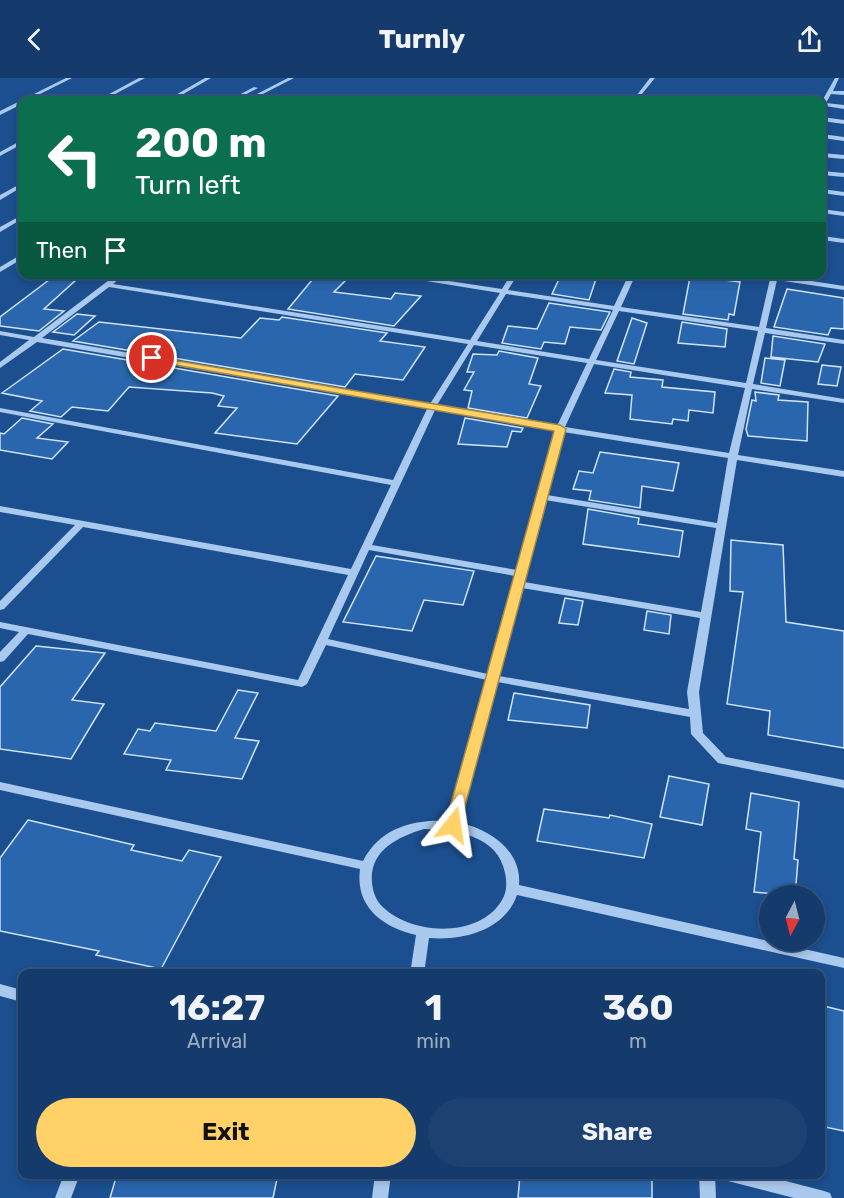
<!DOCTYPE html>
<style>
body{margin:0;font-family:Rubik,sans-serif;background:#1d4271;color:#f1f3f6;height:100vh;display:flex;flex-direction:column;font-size:22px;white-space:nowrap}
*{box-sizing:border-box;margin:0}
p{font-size:20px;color:#9dadc1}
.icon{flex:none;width:33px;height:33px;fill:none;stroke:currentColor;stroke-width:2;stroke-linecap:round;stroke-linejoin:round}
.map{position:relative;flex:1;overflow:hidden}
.details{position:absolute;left:18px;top:891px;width:807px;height:210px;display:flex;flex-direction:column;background:#143b6b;border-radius:12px;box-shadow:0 3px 9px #0003,0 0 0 2px #33557e}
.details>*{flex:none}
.banner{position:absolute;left:18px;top:18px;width:808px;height:183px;border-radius:12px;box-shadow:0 3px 9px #0003,0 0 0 2px #33557e;background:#0b6e4f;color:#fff;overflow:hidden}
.needle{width:39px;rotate:187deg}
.tools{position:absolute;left:759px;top:807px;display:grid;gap:12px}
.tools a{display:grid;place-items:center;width:66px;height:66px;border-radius:50%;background:#143b6b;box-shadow:0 3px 9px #0003,0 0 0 2px #33557e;font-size:30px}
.pin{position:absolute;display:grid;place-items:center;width:51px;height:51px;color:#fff;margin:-26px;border:3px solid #fff;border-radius:50%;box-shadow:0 2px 6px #0007}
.me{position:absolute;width:66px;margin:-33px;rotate:15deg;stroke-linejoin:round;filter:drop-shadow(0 0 4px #0008)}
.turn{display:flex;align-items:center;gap:21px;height:126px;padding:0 18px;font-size:27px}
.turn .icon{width:78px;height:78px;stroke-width:2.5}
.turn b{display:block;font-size:42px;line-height:51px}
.then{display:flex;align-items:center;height:57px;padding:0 18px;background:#0003;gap:12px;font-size:22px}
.eta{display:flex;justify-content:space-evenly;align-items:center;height:102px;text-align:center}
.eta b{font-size:36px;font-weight:700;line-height:42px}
.cta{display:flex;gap:12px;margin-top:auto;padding:12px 18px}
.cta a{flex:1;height:69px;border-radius:36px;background:#ffd166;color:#111;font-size:24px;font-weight:700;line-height:69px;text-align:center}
.cta a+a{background:#1d4271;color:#f1f3f6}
header{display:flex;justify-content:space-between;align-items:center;height:78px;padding:0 18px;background:#143b6b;font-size:27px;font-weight:700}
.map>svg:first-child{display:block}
.building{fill:#2a66ad;stroke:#cfe3fa;stroke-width:1.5}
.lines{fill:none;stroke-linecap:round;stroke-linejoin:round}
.minor{fill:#a9c9ee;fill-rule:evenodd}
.route{fill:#ffd166;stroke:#a68842;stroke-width:1.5}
</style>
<header><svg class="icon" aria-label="back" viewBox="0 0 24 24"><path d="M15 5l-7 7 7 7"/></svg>Turnly<svg class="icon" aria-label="share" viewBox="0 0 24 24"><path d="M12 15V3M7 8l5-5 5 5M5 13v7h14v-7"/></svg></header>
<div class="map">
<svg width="844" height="1120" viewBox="0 0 844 1120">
<rect width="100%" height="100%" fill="#1b4f8f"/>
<path class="building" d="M317 196H352L334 214 391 221 395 215 421 218 394 248 288 231Z
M561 197 596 201 589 222 552 216Z
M694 198 740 204 734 237 729 236 728 242 683 236 690 199Z
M53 199 76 202 44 231 64 233 39 253 0 248V239Z
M787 211 844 220V251L831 250 828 257 774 249Z
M549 225 610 234 601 252 570 249 565 266 544 264 541 271 502 265 508 248 537 251Z
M77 236 95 238 74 257 53 254Z
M282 239 387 255 380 263 425 269 403 302 355 296 345 309 73 263 99 244 241 260 260 240 279 242Z
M632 240 647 245 634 286 617 283Z
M682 244 727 251 725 269 678 265Z
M773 258 825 266 818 284 771 279Z
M63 271 338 318 297 366 215 355 237 330 218 328 224 318 212 315 129 309 108 333 72 329 61 339 30 333 42 323 2 315Z
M499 273 538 280 529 306 541 308 527 340 468 330 472 313 464 312 474 294H467L473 276 497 277Z
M765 280 785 282 780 308 761 305Z
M822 287 841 289 837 308 818 306Z
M614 291 631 294 630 299 663 302 662 309 715 314 713 335 689 332 688 343 673 341 672 346 630 341 632 317 605 315Z
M755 314 779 317 778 322 808 324 807 363 748 358 746 351 752 322 756 323Z
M22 340 53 346 37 360 68 364 52 381 0 372V355L4 356Z
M465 340 523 350 521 354 512 353 507 369 458 366Z
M600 374 679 385 673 413 642 408 640 430 589 422 591 413 573 411 579 393 593 395Z
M588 431 639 440 638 446 683 453 679 479 583 466Z
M731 462 783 467 786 544 844 553V670L768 657 770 633 727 626 743 514 730 513Z
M376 478 474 493 463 527 424 522 412 553 343 544Z
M565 520 583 523 578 547 559 545Z
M647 533 671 537 669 556 644 552Z
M36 568 105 575 72 622 104 626 71 681 0 671V609Z
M238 612 258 615 235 660 259 663 242 701 166 692 171 682 124 676 138 651 150 653 155 645 216 653Z
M514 615 590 627 587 650 508 642Z
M669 698 709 706 702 747 660 739Z
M751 715 799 724 794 781 798 782 795 818 754 814 761 754 746 751Z
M544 731 609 740 610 737 652 746 644 780 537 763Z
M28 742 134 767 131 772 182 783 189 772 221 779 161 891 96 877 99 873 0 853V780Z
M820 927 844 933V1053L820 1048Z
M117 1096H278L273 1120H110Z
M520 1096H652V1120H518Z"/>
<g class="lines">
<path class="minor" d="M66 0H72L28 22H22Z
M139 0H145L104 22H98Z
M205 0H211L173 22H167Z
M288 0H294L251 22H245Z
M650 0H655L637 22H633Z
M835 0H839L833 13H844V17L831 16 826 25 844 27V31L825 28 822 30V23Z
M254 9 258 10 235 22H229Z
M20 23H22V26L0 37V33Z
M822 39 844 42V46L822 43Z
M822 56 844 59V63L822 60Z
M22 62V66L0 78V74Z
M822 75 844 77V81L822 79Z
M822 93 844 95V99L822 97Z
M22 105V109L0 122V117Z
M822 111 844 114V118L822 115Z
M822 131 844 134V138L822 135Z
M22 137V141L0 154V149Z
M822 158 844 161V165L822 162Z
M22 176V181L0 194V189Z
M117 196H125L113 206 470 262 500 215 383 196H403L502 211 511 196H518L508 212 614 228 629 196H636L621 229 759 249 770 201 746 196H766L844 208V212L777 202 766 250 844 262V266L765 255 753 306 844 321V325L752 311 738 377 844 393V399L737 382 699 614 703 655 726 679 844 702V710L718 685 691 656 690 639 497 604 460 745C490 751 522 773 519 807L844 880V890L517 817C505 852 463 863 429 860L424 896H410L416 857C382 849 355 829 360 791L0 712V704L363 783C380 750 413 741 448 743L487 602 326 567 307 606 302 609 28 556 4 583 0 584V574L19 554 0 550V544L298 602 348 497 83 449 4 531 0 532V523L75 447 0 434V428L351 491 391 407 0 334V330L393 402 427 331 37 264 0 290V284L29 262 0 257V253L34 259ZM109 209 468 266 430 326 42 260ZM506 216 613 232 589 281 477 263ZM619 233 758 253 746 305 596 282ZM474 267 587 285 557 348 437 327ZM594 286 745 310 729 375 565 349ZM435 332 555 353 517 492 372 467ZM563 354 728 380 717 445 547 417ZM545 422 716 450 701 534 524 504ZM369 472 515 498 488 596 328 561ZM522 510 700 540 687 614 689 631 499 598ZM424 751C456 752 498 757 505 795 507 804 507 814 502 822 480 861 408 858 380 826 375 820 373 813 372 805 369 773 397 759 424 751Z
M0 906 22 912V924L0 918Z
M64 1096H80L71 1120H55Z
M375 1096H391L388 1120H372Z
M699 1096H715L716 1120H700Z
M720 1096H759L824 1113 830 1115 832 1120H794L728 1103 722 1101Z"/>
</g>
<path class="route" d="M148 278 560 347 566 351 459 751 453 753 445 747 554 353 152 283H148Z"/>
</svg>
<div class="tools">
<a><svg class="needle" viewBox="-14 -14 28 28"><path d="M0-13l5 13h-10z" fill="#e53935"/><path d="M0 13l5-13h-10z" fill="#9dadc1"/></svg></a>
</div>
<div class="pin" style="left:152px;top:280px;background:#d93025"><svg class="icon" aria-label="arrive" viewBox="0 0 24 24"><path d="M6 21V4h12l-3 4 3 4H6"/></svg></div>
<svg class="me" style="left:453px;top:747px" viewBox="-20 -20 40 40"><path d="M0-17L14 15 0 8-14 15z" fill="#ffd166" stroke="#fff" stroke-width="4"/></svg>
<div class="banner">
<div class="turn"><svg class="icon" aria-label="left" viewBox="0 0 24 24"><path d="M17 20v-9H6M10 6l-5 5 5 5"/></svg><div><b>200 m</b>Turn left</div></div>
<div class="then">Then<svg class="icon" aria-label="arrive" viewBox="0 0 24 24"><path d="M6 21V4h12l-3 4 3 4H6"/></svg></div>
</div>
<section class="details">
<div class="eta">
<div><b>16:27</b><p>Arrival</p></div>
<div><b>1</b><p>min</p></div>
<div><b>360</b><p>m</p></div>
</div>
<div class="cta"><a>Exit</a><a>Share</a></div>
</section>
</div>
